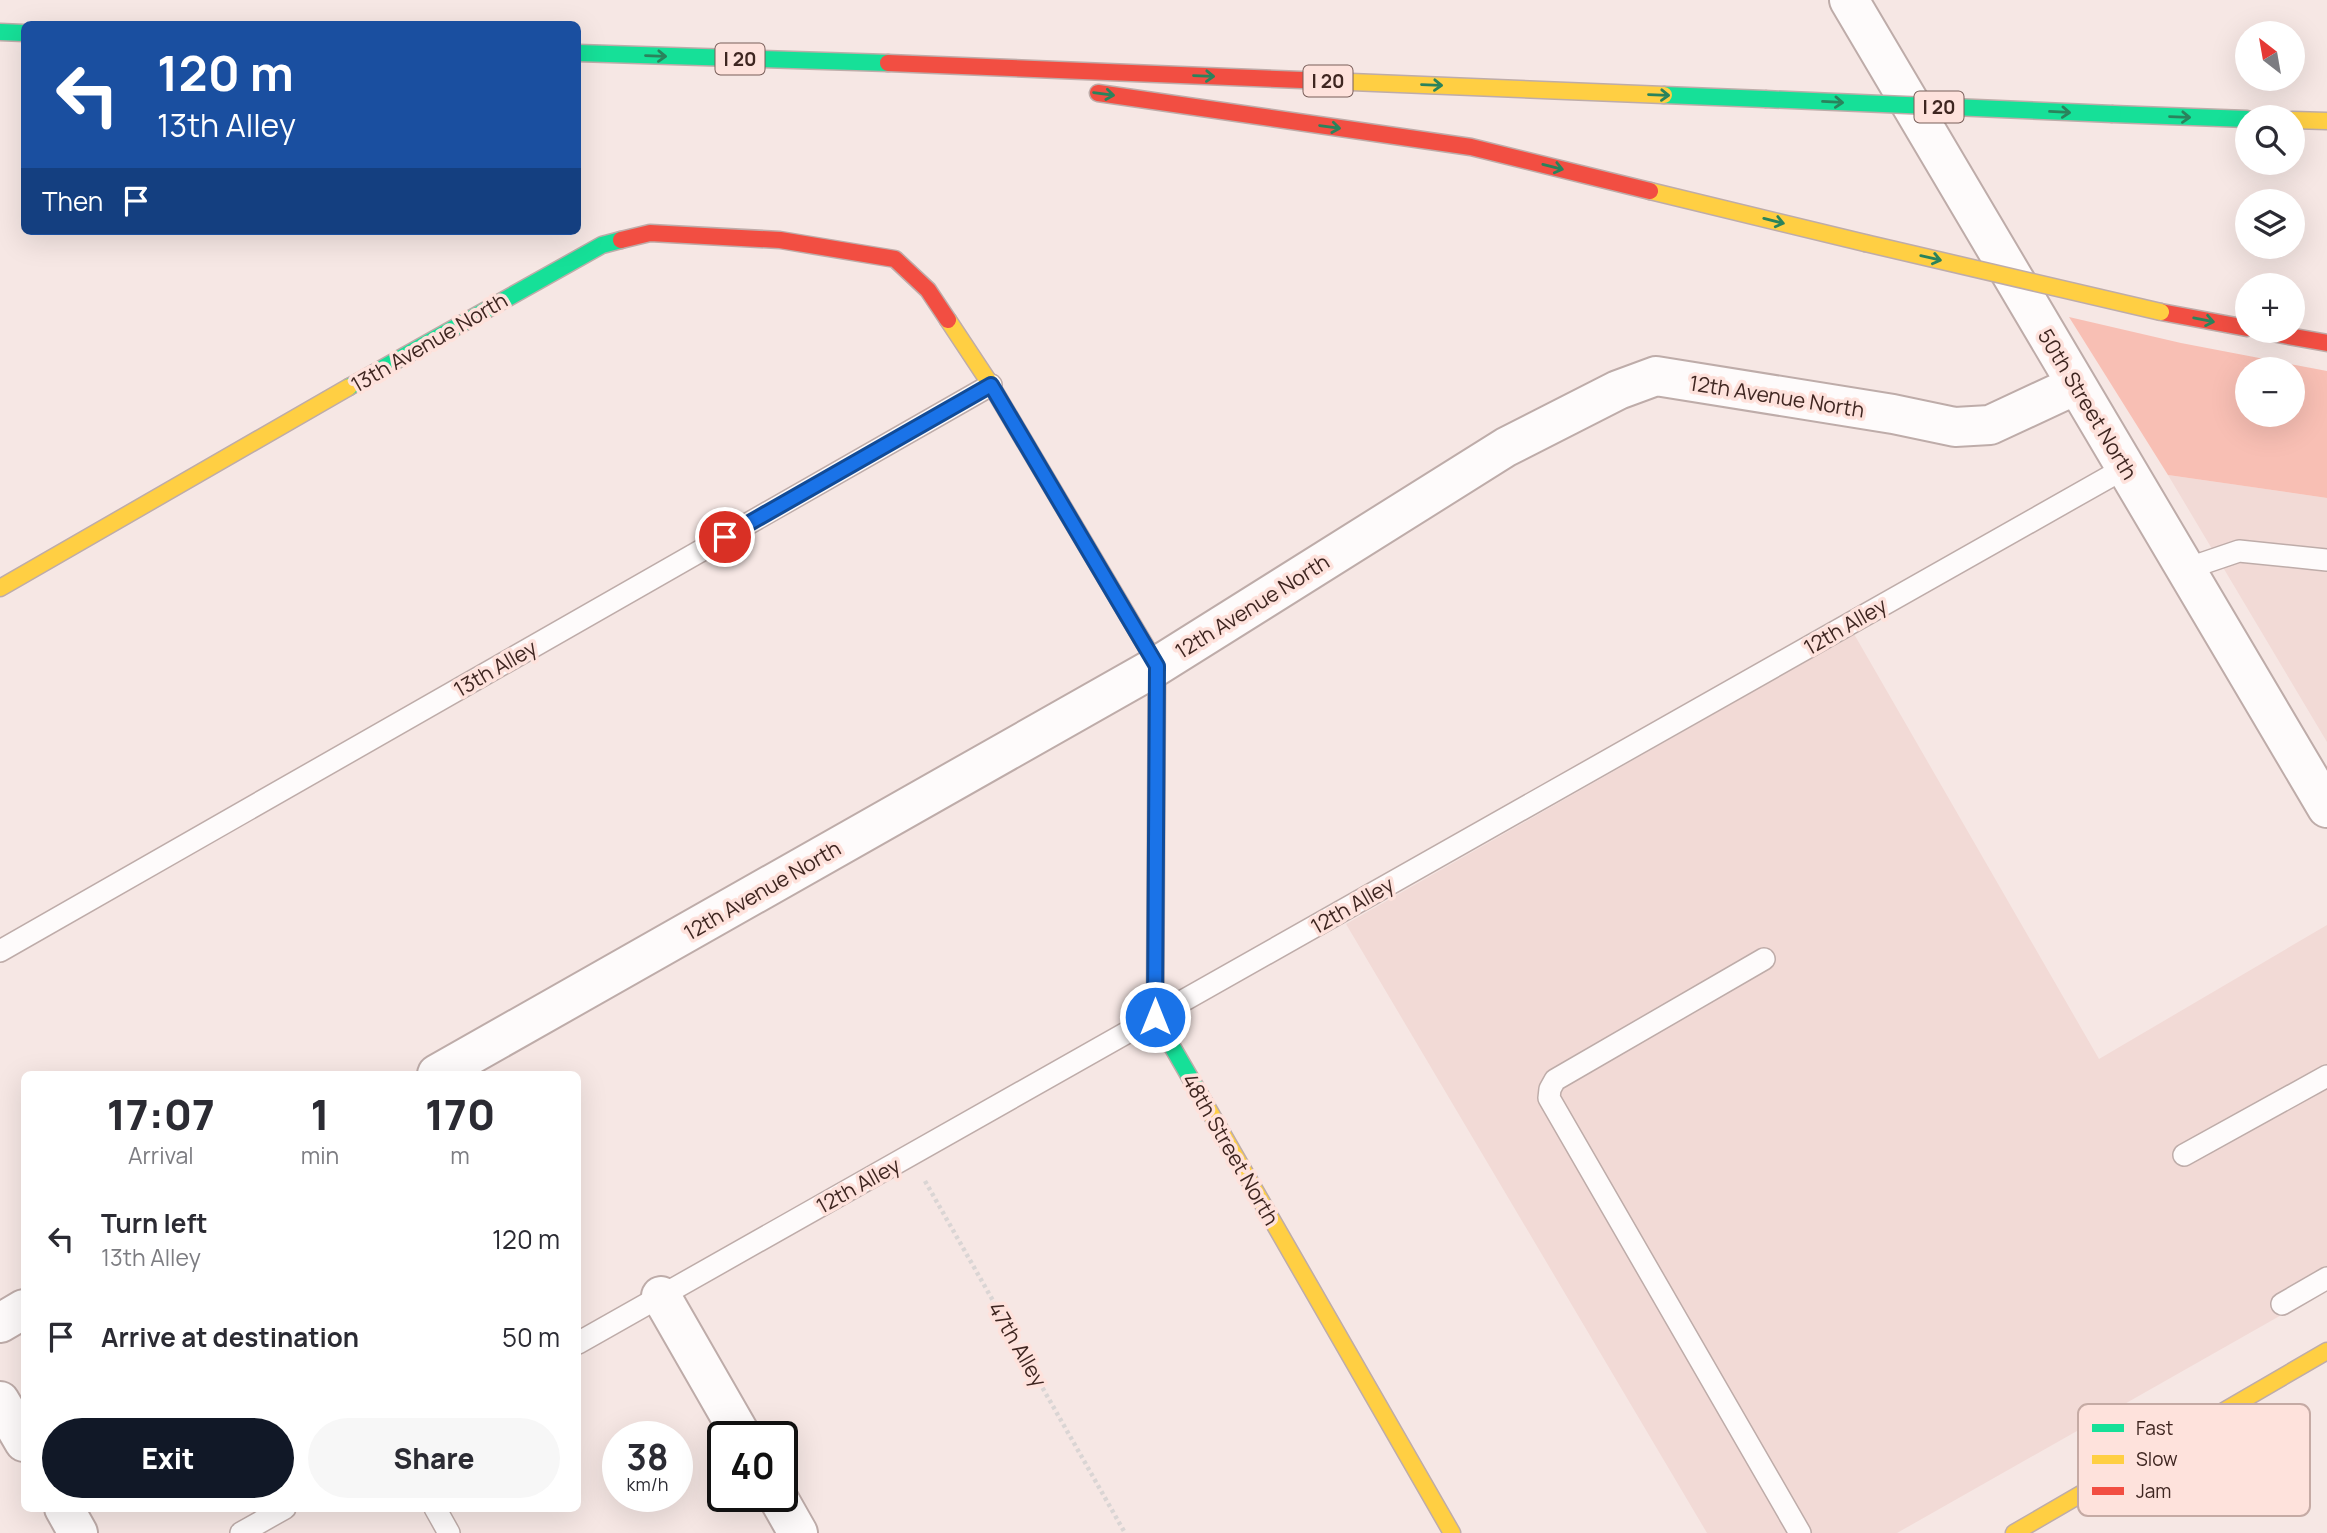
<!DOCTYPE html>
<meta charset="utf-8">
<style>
body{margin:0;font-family:Manrope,sans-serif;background:#f7f7f7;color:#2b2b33;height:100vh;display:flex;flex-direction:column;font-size:26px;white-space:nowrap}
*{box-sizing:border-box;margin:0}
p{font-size:23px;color:#7c7c81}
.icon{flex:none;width:38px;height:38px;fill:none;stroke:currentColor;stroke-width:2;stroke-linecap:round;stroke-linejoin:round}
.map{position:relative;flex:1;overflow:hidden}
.panel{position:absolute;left:21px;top:1071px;width:560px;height:441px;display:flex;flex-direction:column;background:#fff;border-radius:10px;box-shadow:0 7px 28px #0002}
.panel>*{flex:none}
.hud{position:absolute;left:21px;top:21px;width:560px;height:214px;border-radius:10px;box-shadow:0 7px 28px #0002;background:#1a4fa0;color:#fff;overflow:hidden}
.needle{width:46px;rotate:329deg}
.buttons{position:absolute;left:2235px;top:21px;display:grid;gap:14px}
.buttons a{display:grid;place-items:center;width:70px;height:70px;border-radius:50%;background:#fff;box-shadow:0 7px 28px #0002;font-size:35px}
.speed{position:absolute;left:602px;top:1421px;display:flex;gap:14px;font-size:35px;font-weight:700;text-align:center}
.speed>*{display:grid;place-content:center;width:91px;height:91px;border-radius:50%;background:#fff;box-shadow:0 7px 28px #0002;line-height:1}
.speed small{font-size:18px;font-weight:400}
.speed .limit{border:4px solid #111;border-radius:10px;background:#fff;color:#111}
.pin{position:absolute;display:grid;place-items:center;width:60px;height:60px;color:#fff;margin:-30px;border:4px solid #fff;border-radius:50%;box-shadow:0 2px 7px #0007}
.me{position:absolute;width:77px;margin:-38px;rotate:0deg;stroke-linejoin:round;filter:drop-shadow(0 0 5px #0008)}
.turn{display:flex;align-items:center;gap:24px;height:147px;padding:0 21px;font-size:32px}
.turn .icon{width:91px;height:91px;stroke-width:2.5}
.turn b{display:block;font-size:49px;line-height:60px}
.then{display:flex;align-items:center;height:66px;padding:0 21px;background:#0003;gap:14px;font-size:26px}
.eta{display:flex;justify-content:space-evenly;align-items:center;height:119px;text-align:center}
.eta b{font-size:42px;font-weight:800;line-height:49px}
.primary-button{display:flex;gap:14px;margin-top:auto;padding:14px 21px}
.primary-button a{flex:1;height:80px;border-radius:42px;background:#111827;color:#fff;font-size:28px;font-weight:800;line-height:80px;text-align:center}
.primary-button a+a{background:#f7f7f7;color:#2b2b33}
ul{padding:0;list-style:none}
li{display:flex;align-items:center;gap:21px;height:98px;padding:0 21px}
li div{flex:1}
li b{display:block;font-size:26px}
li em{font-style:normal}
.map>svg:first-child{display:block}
.built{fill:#f2dad6}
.green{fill:#f8bfb4;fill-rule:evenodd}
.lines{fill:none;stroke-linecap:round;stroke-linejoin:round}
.lane-casing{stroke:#beaca9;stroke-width:24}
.street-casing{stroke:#beaca9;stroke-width:42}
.fast-casing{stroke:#beaca9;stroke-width:19}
.slow-casing{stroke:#beaca9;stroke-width:19}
.jam-casing{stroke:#beaca9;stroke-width:19}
.path{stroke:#dad5d4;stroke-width:4.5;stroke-dasharray:3.5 3.5;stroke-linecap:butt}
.lane{stroke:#fefbfb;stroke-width:21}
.street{stroke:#fefbfb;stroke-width:38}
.fast{stroke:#16e098;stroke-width:16}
.slow{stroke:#ffcf43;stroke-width:16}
.jam{stroke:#f24e42;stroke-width:16}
.fast-bridge-casing{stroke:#beaca9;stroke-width:19;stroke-linecap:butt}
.slow-bridge-casing{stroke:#beaca9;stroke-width:19;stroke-linecap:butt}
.fast-bridge{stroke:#16e098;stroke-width:16}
.slow-bridge{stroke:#ffcf43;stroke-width:16}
.oneway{stroke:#2a835c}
.route-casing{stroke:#114b97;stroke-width:18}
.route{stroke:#1a73e8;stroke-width:12}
.labels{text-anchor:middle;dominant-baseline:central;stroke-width:7;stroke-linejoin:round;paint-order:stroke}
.shield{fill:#fee2dc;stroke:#785e59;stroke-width:2}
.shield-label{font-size:19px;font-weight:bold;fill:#3f2621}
.street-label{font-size:21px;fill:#3f2621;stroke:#fee2dc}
.key{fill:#fee2dc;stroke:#c5aaa4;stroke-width:2}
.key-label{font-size:19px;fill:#3f2621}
</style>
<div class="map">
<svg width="2327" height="1533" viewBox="0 0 2327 1533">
<rect width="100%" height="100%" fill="#f6e7e4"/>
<path class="built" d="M2168 475 2327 498V742Z
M1854 634 2099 1059 2327 925V1289L1897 1533H1707L1346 924Z"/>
<path class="green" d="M2069 317 2181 343 2327 371V498L2168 475ZM2247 369H2292V415H2247Z"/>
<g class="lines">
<g class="lane-casing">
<path id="lane" d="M2186 569 2239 551 2327 560
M0 951 991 385
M1764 959 1555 1080 1550 1089 1549 1098 1800 1533
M2184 1155 2327 1076
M2282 1304 2327 1278
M578 1343 2125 468
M435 1508 449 1533
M241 1533 285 1508"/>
</g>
<g class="street-casing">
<path id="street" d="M1849 0 2327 808
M437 1074 1157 666 1506 447 1618 390 1656 376 1893 414 1955 427 1990 425 2076 385
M661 1296 742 1437
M0 1323 24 1309
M0 1401 24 1442
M777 1496 798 1533
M64 1508 78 1533"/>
</g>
<g class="fast-casing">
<path id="fast" d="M0 32 24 33
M578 53 888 63
M1664 95 1765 99
M2113 114 2247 119
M349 387 602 245 621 240
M1154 660 1157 666 1155 1017 1199 1093"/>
</g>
<g class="slow-casing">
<path id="slow" d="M1327 81 1664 95
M2292 120 2327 121
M1650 191 1865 243
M948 320 991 385 1154 660
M0 588 349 387
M1199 1093 1452 1533
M2014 1533 2327 1351"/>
</g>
<g class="jam-casing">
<path id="jam" d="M888 63 1327 81
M1098 93 1471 147 1650 191
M621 240 650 233 780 240 895 259 928 290 948 320
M2161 312 2247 328
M2261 331 2327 343"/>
</g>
<path class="path" d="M925 1181 1125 1533"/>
<use href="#lane" class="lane"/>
<use href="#street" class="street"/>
<use href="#fast" class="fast"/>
<use href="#slow" class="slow"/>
<use href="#jam" class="jam"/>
<g class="fast-bridge-casing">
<path id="fast-bridge" d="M1765 99 2113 114"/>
</g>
<g class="slow-bridge-casing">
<path id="slow-bridge" d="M1865 243 2161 312"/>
</g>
<use href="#fast-bridge" class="fast-bridge"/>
<use href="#slow-bridge" class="slow-bridge"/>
</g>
<defs><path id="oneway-shaft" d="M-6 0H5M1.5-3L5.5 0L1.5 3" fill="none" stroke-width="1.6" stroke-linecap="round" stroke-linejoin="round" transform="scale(1.75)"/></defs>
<g class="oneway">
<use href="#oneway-shaft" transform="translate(656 56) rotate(2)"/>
<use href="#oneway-shaft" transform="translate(1204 76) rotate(2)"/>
<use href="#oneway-shaft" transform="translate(1432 85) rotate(2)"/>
<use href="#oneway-shaft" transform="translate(1104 94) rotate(8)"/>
<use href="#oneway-shaft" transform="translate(1659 95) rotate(2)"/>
<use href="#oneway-shaft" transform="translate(1833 102) rotate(3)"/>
<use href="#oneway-shaft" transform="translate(2060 112) rotate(3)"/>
<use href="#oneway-shaft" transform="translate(2180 117) rotate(2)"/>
<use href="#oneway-shaft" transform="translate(1330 127) rotate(8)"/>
<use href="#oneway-shaft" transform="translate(1553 167) rotate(14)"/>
<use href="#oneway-shaft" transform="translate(1774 221) rotate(14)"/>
<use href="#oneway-shaft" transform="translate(1931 258) rotate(13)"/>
<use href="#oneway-shaft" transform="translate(2204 320) rotate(11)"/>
</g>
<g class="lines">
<g class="route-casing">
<path id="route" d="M725 537 991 385 1157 666 1155 1017"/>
</g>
<use href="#route" class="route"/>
</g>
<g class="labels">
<g class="shield">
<rect x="715.5" y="43.5" width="49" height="31" rx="5"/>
<rect x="1303.5" y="65.5" width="49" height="31" rx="5"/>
<rect x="1914.5" y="91.5" width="49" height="31" rx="5"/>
</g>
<g class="shield-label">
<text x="740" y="59">I 20</text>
<text x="1328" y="81">I 20</text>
<text x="1939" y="107">I 20</text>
</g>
<g class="street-label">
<text transform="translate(429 342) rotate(-30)">13th Avenue North</text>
<text transform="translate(1777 396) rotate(9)">12th Avenue North</text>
<text transform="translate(2088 404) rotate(59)">50th Street North</text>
<text transform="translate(1252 606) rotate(-32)">12th Avenue North</text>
<text transform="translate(1845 626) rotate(-30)">12th Alley</text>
<text transform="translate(495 668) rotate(-30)">13th Alley</text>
<text transform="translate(762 890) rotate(-30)">12th Avenue North</text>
<text transform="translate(1352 905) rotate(-30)">12th Alley</text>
<text transform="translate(1231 1149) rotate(60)">48th Street North</text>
<text transform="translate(858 1185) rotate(-29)">12th Alley</text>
<text transform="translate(1018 1344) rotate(60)">47th Alley</text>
</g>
</g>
<rect x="2078" y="1404" width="232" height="112" rx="10" class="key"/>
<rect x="2092" y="1424" width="32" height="8" fill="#16e098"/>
<rect x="2092" y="1455" width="32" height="9" fill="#ffcf43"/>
<rect x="2092" y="1487" width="32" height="8" fill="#f24e42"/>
<g class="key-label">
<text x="2136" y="1435">Fast</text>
<text x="2136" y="1466">Slow</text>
<text x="2136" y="1498">Jam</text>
</g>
</svg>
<div class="buttons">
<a><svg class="needle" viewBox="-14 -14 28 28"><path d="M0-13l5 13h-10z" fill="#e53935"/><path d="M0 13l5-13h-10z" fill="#7c7c81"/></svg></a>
<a><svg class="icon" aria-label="search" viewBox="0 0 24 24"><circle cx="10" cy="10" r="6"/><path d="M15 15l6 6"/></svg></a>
<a><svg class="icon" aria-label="layers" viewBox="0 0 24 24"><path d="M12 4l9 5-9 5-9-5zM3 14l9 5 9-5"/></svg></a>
<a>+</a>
<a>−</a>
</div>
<div class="speed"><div>38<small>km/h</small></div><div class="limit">40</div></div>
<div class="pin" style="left:725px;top:537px;background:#d93025"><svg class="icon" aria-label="arrive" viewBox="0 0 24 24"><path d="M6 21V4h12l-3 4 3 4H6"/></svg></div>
<svg class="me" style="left:1155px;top:1017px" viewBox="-20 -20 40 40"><circle r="17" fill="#1a73e8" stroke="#fff" stroke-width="3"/><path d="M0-11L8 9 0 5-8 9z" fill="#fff"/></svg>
<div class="hud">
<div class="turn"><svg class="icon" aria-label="left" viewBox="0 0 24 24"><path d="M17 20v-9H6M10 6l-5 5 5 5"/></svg><div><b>120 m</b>13th Alley</div></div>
<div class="then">Then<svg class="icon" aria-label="arrive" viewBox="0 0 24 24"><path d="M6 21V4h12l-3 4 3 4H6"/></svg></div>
</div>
<section class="panel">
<div class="eta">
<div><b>17:07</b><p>Arrival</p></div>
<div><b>1</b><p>min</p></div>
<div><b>170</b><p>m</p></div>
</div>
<ul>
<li><svg class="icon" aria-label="left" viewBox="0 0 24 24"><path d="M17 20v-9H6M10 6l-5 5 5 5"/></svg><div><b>Turn left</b><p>13th Alley</p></div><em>120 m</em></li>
<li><svg class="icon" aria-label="arrive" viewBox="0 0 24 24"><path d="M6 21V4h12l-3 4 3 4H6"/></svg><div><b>Arrive at destination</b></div><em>50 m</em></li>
</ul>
<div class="primary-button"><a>Exit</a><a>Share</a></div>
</section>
</div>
